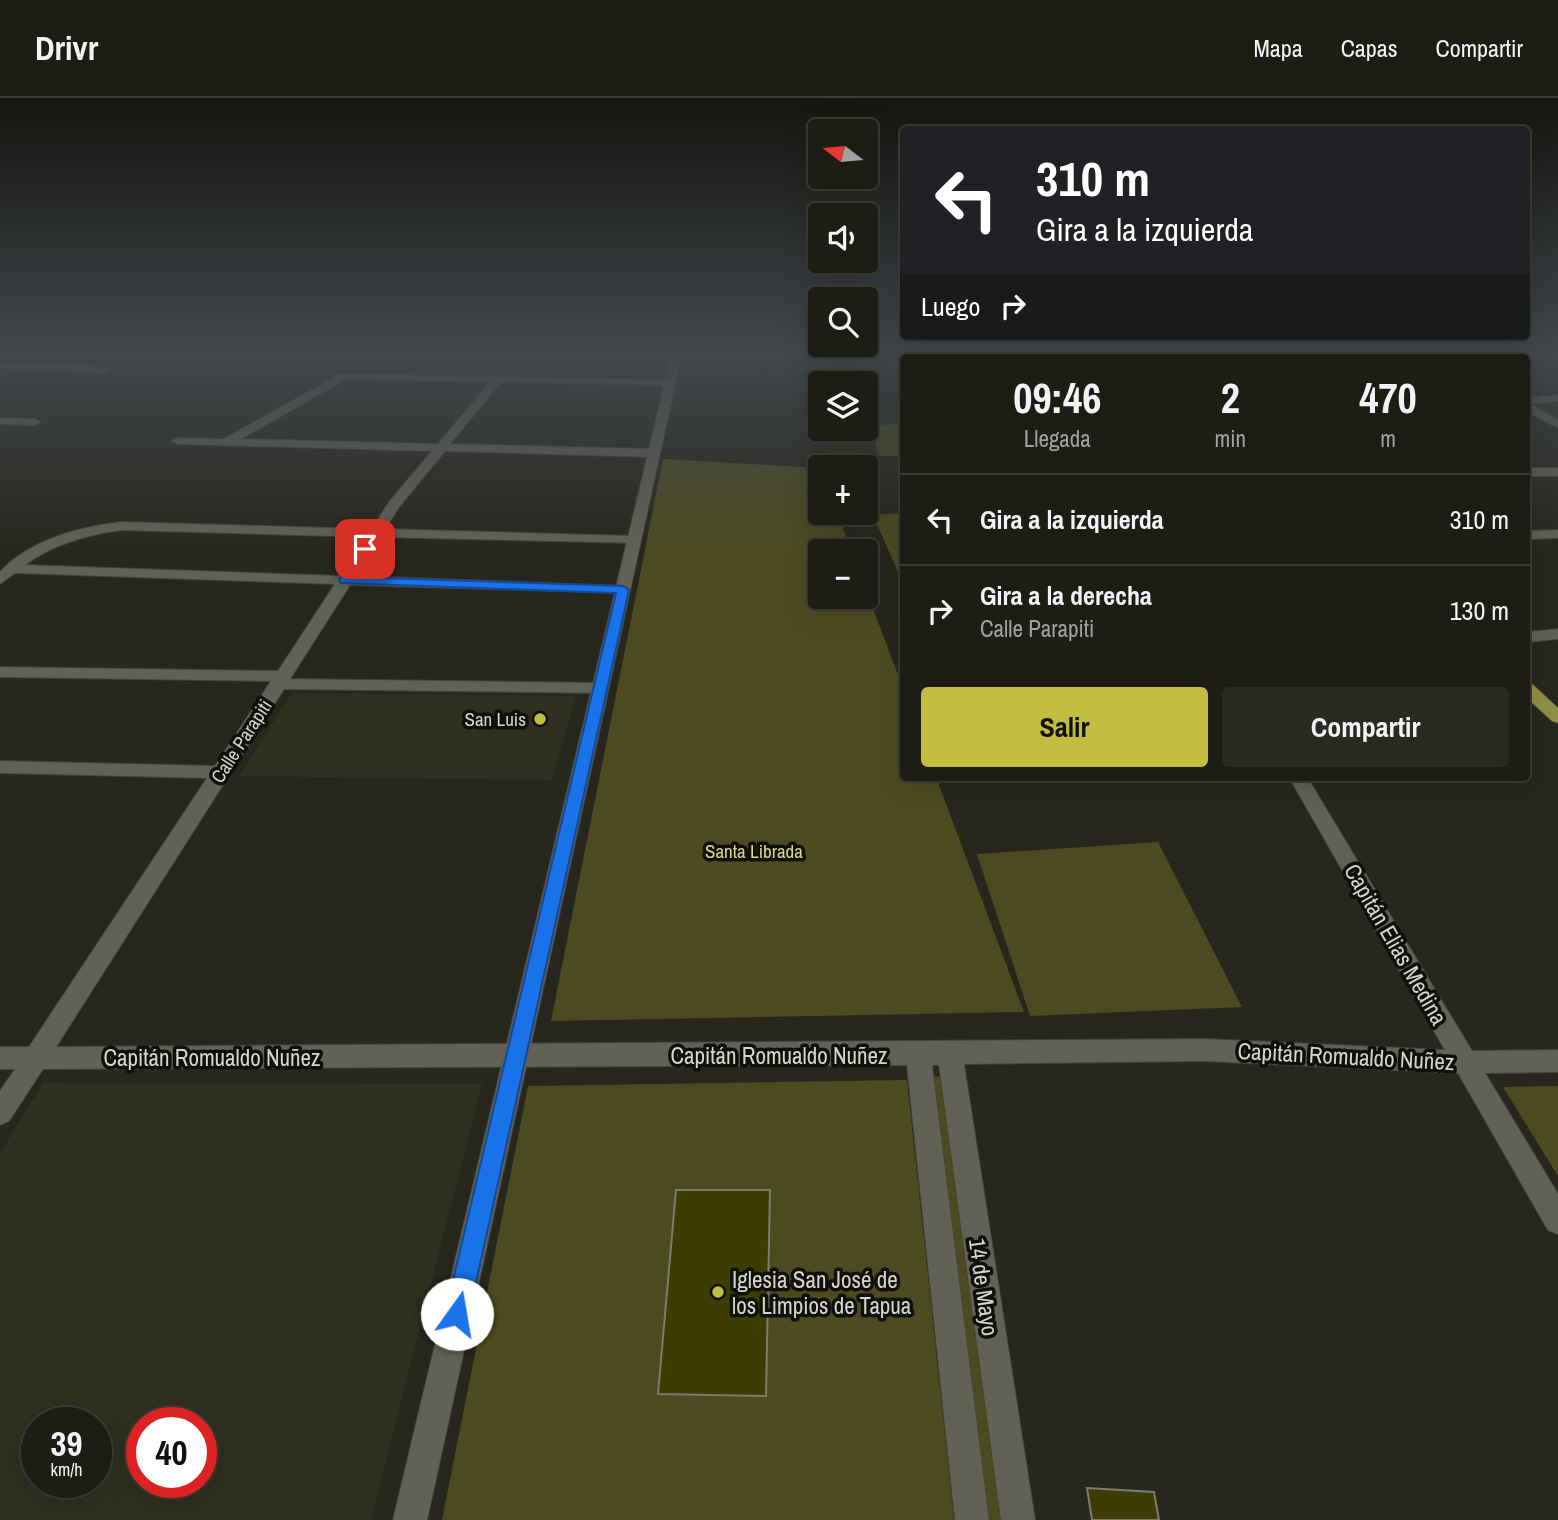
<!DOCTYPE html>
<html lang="es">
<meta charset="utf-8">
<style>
body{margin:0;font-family:"Archivo Narrow",sans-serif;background:#2a2a23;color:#f1f3f6;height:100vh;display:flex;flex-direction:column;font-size:26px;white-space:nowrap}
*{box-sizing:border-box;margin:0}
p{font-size:23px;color:#a0a2a1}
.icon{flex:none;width:38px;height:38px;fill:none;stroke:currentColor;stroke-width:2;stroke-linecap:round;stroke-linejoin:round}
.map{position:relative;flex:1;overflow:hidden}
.details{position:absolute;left:900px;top:256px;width:630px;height:427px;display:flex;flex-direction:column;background:#1d1d16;border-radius:7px;box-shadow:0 7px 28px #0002,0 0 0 2px #3b3b35}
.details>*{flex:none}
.top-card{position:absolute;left:900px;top:28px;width:630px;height:214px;border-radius:7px;box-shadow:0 7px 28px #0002,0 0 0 2px #3b3b35;background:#202124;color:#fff;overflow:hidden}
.needle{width:46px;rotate:286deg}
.tools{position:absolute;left:808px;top:21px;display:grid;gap:14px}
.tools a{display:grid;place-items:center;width:70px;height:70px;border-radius:7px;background:#1d1d16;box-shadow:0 7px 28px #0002,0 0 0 2px #3b3b35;font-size:35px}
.speed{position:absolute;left:21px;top:1309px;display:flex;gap:14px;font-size:35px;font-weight:700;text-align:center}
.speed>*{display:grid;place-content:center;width:91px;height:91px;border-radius:50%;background:#1d1d16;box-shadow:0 7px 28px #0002,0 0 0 2px #3b3b35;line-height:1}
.speed small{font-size:18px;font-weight:400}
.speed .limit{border:10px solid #d22;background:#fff;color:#111}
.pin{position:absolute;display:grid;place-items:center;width:60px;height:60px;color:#fff;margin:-30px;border-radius:14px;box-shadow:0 4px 10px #0006}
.me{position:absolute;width:77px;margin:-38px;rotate:13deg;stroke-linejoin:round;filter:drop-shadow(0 0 5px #0008)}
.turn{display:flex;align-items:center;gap:24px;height:147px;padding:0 21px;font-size:32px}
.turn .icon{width:91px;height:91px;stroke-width:2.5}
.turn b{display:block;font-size:49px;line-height:60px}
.then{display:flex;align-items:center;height:66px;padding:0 21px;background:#0003;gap:14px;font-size:26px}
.eta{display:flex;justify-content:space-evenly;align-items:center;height:119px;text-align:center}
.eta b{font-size:42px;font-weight:700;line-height:49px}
.cta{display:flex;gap:14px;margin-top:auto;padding:14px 21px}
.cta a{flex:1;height:80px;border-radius:7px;background:#c2bd3f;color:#111;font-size:28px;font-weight:700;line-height:80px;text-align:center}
.cta a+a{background:#2a2a23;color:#f1f3f6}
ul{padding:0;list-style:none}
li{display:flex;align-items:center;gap:21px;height:91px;padding:0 21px;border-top:2px solid #3b3b35}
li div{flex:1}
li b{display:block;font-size:26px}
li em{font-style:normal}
header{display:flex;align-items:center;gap:42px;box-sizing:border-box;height:98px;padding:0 35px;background:#1d1d16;border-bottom:2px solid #3b3b35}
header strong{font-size:33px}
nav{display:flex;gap:38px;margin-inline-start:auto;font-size:24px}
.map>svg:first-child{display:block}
.built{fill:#303021;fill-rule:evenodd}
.green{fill:#4c4b20}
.building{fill:#3e3c00;stroke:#7b7b6f;stroke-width:2}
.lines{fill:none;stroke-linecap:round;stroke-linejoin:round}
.minor-casing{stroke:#43433b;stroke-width:2}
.tertiary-casing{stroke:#43433b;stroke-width:2}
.trunk-casing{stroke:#43433b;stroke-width:2}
.minor{fill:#616156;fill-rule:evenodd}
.tertiary{fill:#616156;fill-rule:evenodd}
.trunk{fill:#929045;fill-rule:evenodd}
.route{fill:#1a73e8;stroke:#114b97;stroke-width:2}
.poi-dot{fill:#c2bd3f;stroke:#10100b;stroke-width:2.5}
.labels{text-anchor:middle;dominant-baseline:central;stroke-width:7;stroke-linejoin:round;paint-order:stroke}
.poi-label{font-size:19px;fill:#d4d5ce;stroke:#10100b;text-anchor:end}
.street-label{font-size:19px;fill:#d4d5ce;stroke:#10100b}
.park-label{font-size:19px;fill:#dad884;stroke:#10100b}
.near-street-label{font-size:23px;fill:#d4d5ce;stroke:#10100b}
.near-poi-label{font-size:23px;fill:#d4d5ce;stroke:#10100b;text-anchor:start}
</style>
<header>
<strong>Drivr</strong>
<nav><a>Mapa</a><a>Capas</a><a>Compartir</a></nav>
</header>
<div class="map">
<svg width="1558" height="1422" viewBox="0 0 1558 1422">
<rect width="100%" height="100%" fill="#27271d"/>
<path class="built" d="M1129 255H1538L1481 259H1134Z
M292 595 576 598 552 682 239 678Z
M43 985 482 986 371 1422H0V1055ZM37 1325H96V1384H37ZM142 1325H201V1384H142Z"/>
<path class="green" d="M903 326V358H878L872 327Z
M663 361 820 370 821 415H837L852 453H821V499H866V492L903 590V679H936L1024 914 551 923Z
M903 415V486L873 417Z
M1158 744 1242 909 1030 918 977 756Z
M933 978 941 979 1003 1422H987Z
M907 982 954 1422H442L528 988Z
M1558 988V1078L1503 989Z"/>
<path class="building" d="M676 1092H770L766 1298 658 1296Z
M1087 1390 1154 1394 1159 1422H1092Z"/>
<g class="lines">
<g class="minor-casing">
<path id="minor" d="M1518 255H1558V257L1491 259 1496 256Z
M0 264 104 269 109 272 104 275 0 270Z
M340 276 674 282 675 284 670 287 501 284 450 346 654 351 660 355 654 359 445 353 399 409 385 431 634 438 641 442 639 445 380 439 355 478 623 488 630 492 628 495 350 487 290 581 600 585 608 590 600 595 284 591 56 949 1205 941 1445 952 1289 679H1307L1472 953 1558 952V974L1485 975 1558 1096V1136L1548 1132 1458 975 1205 963 964 966 1035 1422H1001L939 967H932L989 1422H955L907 967 43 971 9 1023 0 1027V993L15 971H0V949H29L207 680 0 675V663L215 668 271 583 0 579V569L278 573 335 486 15 475 0 486V474C29 442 79 429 121 424L372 431 389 404 432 353 178 346 172 343 178 340 224 341ZM346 281 490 284 438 346 241 341ZM121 432 367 439 341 478 25 467C53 446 87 437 121 432Z
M1558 297V303L1530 306 1558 322V330L1526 313V300Z
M0 320 34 321 40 324 34 327 0 326Z
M1526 370H1558V378H1526Z
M1558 432V440L1526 441V433Z
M1558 531V541L1526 544V534Z"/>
</g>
<g class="tertiary-casing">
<path id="tertiary" d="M672 255H682L427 1422H393Z"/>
</g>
<g class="trunk-casing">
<path id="trunk" d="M1046 255H1059L1068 259H1053Z
M1526 585 1532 586 1558 610V625L1552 623 1526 599Z"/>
</g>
<use href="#minor" class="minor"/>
<use href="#tertiary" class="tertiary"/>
<use href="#trunk" class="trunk"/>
</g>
<linearGradient id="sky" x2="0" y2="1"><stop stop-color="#151510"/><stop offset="0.56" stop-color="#41474c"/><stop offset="1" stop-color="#41474c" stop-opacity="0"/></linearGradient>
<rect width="1558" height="454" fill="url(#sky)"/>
<path class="route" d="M365 447 371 451 353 479 623 488 629 492 469 1216 466 1224 457 1228 448 1224 445 1216 616 495 341 485 339 482 361 448Z"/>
<g class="poi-dot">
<circle cx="540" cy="621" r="7"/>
<circle cx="718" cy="1194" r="7"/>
</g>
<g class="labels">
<g class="poi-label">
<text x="526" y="621">San Luis</text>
</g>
<g class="street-label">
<text transform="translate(241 643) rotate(-57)">Calle Parapiti</text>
</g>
<g class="park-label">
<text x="754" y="753">Santa Librada</text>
</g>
<g class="near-street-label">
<text transform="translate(1396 846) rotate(60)">Capitán Elias Medina</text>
<text x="779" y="957">Capitán Romualdo Nuñez</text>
<text transform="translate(1346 958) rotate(3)">Capitán Romualdo Nuñez</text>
<text x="212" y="959">Capitán Romualdo Nuñez</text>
<text transform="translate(984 1189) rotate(82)">14 de Mayo</text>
</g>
<g class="near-poi-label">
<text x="732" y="1181">Iglesia San José de<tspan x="732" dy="26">los Limpios de Tapua</tspan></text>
</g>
</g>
</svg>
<div class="tools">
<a><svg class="needle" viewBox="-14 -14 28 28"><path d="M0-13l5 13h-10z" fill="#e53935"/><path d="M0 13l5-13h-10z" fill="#a0a2a1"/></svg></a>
<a><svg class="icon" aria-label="sound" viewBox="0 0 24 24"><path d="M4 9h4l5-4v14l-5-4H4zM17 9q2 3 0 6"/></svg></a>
<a><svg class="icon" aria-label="search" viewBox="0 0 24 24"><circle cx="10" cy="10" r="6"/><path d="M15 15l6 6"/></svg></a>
<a><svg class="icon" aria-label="layers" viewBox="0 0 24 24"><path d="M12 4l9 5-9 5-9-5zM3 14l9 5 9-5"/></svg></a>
<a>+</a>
<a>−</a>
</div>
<div class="speed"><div>39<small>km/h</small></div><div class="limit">40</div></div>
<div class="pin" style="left:365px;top:451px;background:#d93025"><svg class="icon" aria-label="arrive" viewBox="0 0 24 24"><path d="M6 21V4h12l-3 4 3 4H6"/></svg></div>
<svg class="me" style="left:457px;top:1216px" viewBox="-20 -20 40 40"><circle r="19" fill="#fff"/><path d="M0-13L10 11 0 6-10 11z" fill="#1a73e8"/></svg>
<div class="top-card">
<div class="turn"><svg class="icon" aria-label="left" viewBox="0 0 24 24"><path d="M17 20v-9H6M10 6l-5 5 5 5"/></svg><div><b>310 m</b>Gira a la izquierda</div></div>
<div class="then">Luego<svg class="icon" aria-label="right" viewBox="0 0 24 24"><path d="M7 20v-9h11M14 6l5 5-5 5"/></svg></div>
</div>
<section class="details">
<div class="eta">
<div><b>09:46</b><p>Llegada</p></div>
<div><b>2</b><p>min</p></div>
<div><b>470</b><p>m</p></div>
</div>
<ul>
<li><svg class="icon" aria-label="left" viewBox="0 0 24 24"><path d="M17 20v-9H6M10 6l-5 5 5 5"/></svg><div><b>Gira a la izquierda</b></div><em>310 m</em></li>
<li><svg class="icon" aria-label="right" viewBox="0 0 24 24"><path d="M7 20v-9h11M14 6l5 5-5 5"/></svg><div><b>Gira a la derecha</b><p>Calle Parapiti</p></div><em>130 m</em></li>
</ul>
<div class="cta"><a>Salir</a><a>Compartir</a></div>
</section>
</div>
